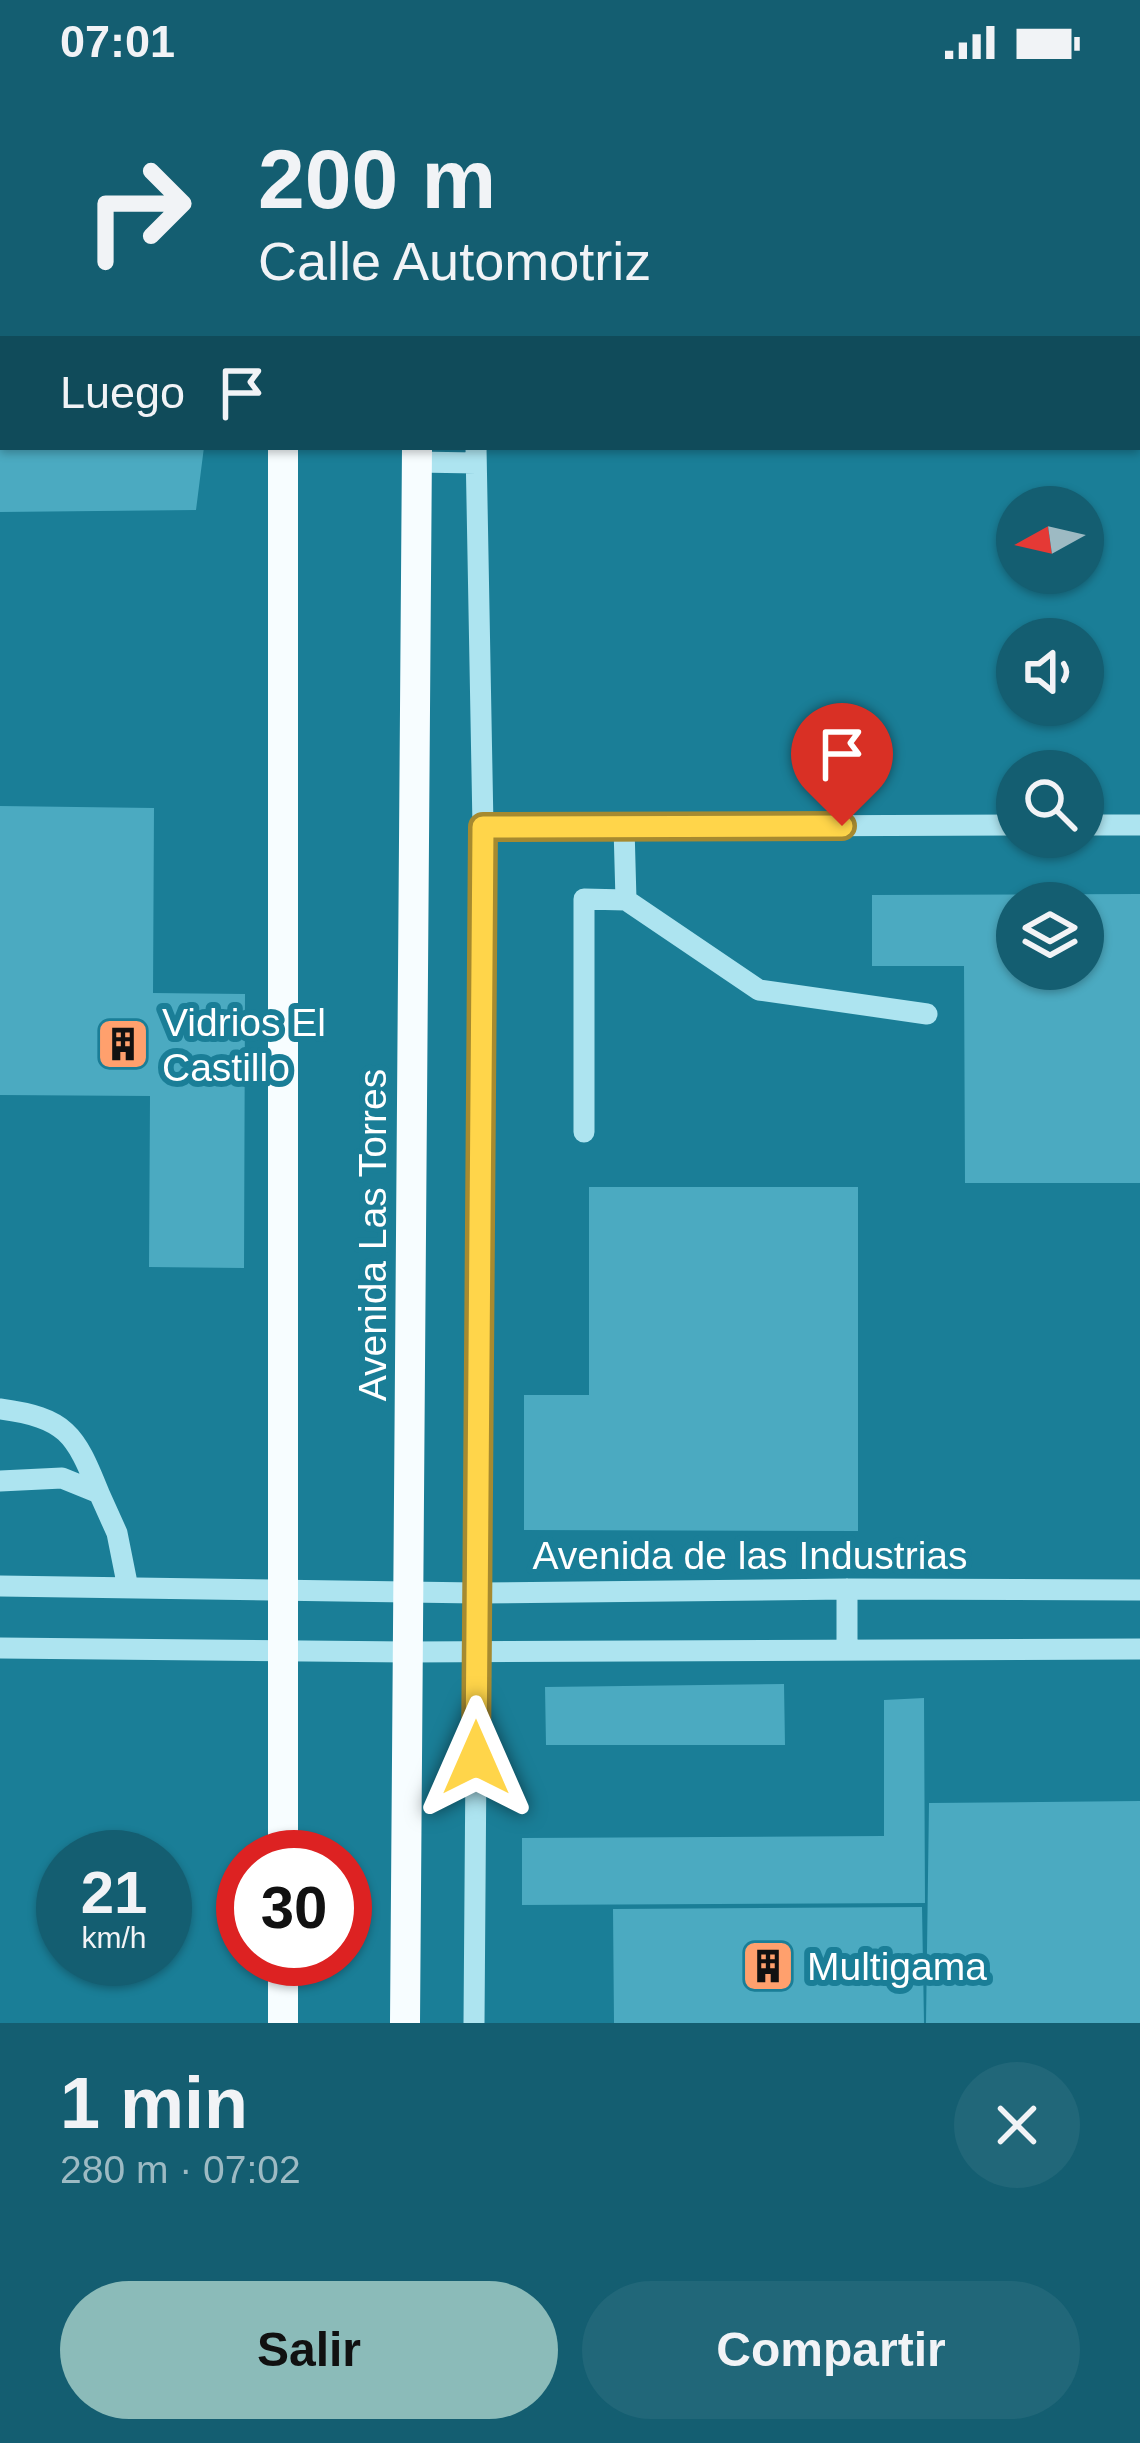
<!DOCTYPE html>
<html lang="es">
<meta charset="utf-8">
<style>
body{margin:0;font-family:Arial,sans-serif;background:#216779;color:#f1f3f6;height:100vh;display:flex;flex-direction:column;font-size:45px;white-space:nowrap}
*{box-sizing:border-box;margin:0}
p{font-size:39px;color:#9dbac3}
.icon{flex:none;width:66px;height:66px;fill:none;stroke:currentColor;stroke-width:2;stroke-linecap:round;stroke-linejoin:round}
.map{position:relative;height:1939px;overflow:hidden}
.drawer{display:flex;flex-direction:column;background:#145e71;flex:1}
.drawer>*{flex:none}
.hud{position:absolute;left:0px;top:0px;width:1140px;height:366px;box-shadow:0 3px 9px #0004;background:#145e71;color:#f1f3f6;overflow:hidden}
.needle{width:78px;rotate:262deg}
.tools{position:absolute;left:996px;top:402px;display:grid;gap:24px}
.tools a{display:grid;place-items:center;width:108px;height:108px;border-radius:50%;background:#145e71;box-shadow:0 3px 9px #0004;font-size:60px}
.speed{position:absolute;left:36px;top:1746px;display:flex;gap:24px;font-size:60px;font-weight:700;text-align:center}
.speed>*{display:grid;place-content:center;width:156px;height:156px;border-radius:50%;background:#145e71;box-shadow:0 3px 9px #0004;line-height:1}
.speed small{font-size:30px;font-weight:400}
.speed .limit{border:18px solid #d22;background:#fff;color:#111}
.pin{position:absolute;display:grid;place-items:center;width:102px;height:102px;color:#fff;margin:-123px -51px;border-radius:50% 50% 50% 0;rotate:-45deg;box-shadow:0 0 12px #0007}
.pin .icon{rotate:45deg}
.me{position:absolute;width:132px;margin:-66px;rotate:0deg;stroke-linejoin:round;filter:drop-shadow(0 0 9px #0008)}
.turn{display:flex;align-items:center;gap:42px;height:252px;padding:0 60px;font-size:54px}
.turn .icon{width:156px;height:156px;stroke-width:2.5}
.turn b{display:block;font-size:84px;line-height:102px}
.then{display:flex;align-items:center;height:114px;padding:0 60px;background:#0003;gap:24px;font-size:45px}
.round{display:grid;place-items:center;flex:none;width:126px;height:126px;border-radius:63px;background:#216779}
.head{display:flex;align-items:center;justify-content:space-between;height:204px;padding:0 60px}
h1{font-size:72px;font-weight:600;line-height:90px}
.button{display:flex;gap:24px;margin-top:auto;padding:24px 60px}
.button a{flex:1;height:138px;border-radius:72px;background:#8bbbb9;color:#111;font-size:48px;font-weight:600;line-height:138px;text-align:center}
.button a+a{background:#216779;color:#f1f3f6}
.status{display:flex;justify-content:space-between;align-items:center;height:84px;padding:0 60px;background:#145e71;direction:ltr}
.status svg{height:33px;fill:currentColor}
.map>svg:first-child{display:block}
.building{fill:#4baac1;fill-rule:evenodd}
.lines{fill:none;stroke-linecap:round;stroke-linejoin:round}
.minor{stroke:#ade4f0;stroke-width:21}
.major{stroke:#f7fdff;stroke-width:30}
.route-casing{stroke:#a68a30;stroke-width:30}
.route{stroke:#ffd54a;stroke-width:21}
.labels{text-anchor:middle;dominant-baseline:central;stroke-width:12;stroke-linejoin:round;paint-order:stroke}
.poi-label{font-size:39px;fill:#fff;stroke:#1a7e97;text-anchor:start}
.street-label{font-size:39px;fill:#fff;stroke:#1a7e97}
</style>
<div class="status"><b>07:01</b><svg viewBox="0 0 49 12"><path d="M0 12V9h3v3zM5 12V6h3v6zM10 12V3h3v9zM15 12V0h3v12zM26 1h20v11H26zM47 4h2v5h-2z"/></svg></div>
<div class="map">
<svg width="1140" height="1939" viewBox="0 0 1140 1939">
<rect width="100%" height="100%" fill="#1a7e97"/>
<path class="building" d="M0 363H204L196 426 0 428Z
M0 722 154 724 153 909 245 910 244 1184 149 1183 150 1012 0 1011Z
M1140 810V1099H965L964 882H872V811ZM1017 819H1083V885H1017Z
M589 1103H858V1447L524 1446V1311H589Z
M784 1600 785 1661H546L545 1603Z
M924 1614 925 1819 522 1821V1754L884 1752V1616Z
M1140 1717V1939H926L929 1719Z
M922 1823 924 1939H614L613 1825Z"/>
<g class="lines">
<path class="minor" d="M477 3V0
M908 3V0
M0 88H3
M417 378 476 379
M1083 741H1140
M483 743 1017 741
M626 816 759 906 927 930
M584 1048V815L626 816 624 743
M0 1325C66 1334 75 1349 99 1409
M0 1397 62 1394 99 1409 117 1449 128 1504
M0 1502 476 1509 847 1505 1140 1506
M847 1563V1505
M0 1564 408 1568 1140 1565
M474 1939 483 743 476 363"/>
<path class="major" d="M283 0V3
M420 3V0
M283 1773V363
M283 1875V1939
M405 1939 417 363"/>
</g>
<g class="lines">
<g class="route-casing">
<path id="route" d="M476 1674 483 743 842 742"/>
</g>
<use href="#route" class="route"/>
</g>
<defs>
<g id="building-square" transform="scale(2.7)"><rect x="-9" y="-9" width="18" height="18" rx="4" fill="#ffa06d" stroke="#1a7e97"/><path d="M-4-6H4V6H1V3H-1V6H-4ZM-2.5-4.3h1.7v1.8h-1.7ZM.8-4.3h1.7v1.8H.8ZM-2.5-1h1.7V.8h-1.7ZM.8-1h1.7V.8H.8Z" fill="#111"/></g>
</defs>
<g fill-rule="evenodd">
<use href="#building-square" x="123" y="960"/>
<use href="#building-square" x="768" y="1882"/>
</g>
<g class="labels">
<g class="poi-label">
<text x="162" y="938">Vidrios El<tspan x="162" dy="45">Castillo</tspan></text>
<text x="807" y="1882">Multigama</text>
</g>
<g class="street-label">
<text transform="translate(372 1151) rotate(-90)">Avenida Las Torres</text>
<text x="750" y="1471">Avenida de las Industrias</text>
</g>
</g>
</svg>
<div class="tools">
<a><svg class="needle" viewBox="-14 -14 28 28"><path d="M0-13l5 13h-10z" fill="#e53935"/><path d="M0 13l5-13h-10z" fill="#9dbac3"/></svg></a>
<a><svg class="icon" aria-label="sound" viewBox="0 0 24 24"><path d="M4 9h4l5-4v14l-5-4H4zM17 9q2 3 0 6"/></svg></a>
<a><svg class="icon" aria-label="search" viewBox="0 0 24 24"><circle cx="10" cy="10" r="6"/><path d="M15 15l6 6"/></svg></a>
<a><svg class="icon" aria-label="layers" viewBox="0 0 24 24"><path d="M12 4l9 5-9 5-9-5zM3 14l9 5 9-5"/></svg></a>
</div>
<div class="speed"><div>21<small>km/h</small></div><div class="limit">30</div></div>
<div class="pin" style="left:842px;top:742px;background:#d93025"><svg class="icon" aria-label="arrive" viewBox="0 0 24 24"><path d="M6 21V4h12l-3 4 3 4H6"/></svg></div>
<svg class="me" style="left:476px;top:1674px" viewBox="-20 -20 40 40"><path d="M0-17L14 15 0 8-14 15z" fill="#ffd54a" stroke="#fff" stroke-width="4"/></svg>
<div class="hud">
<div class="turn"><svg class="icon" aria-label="right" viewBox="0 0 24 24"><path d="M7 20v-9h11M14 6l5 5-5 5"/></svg><div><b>200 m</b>Calle Automotriz</div></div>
<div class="then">Luego<svg class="icon" aria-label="arrive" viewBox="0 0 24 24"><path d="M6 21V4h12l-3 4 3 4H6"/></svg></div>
</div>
</div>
<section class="drawer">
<div class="head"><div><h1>1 min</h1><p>280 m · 07:02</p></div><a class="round"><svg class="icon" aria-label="close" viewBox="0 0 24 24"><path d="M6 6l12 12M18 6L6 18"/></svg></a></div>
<div class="button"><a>Salir</a><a>Compartir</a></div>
</section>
